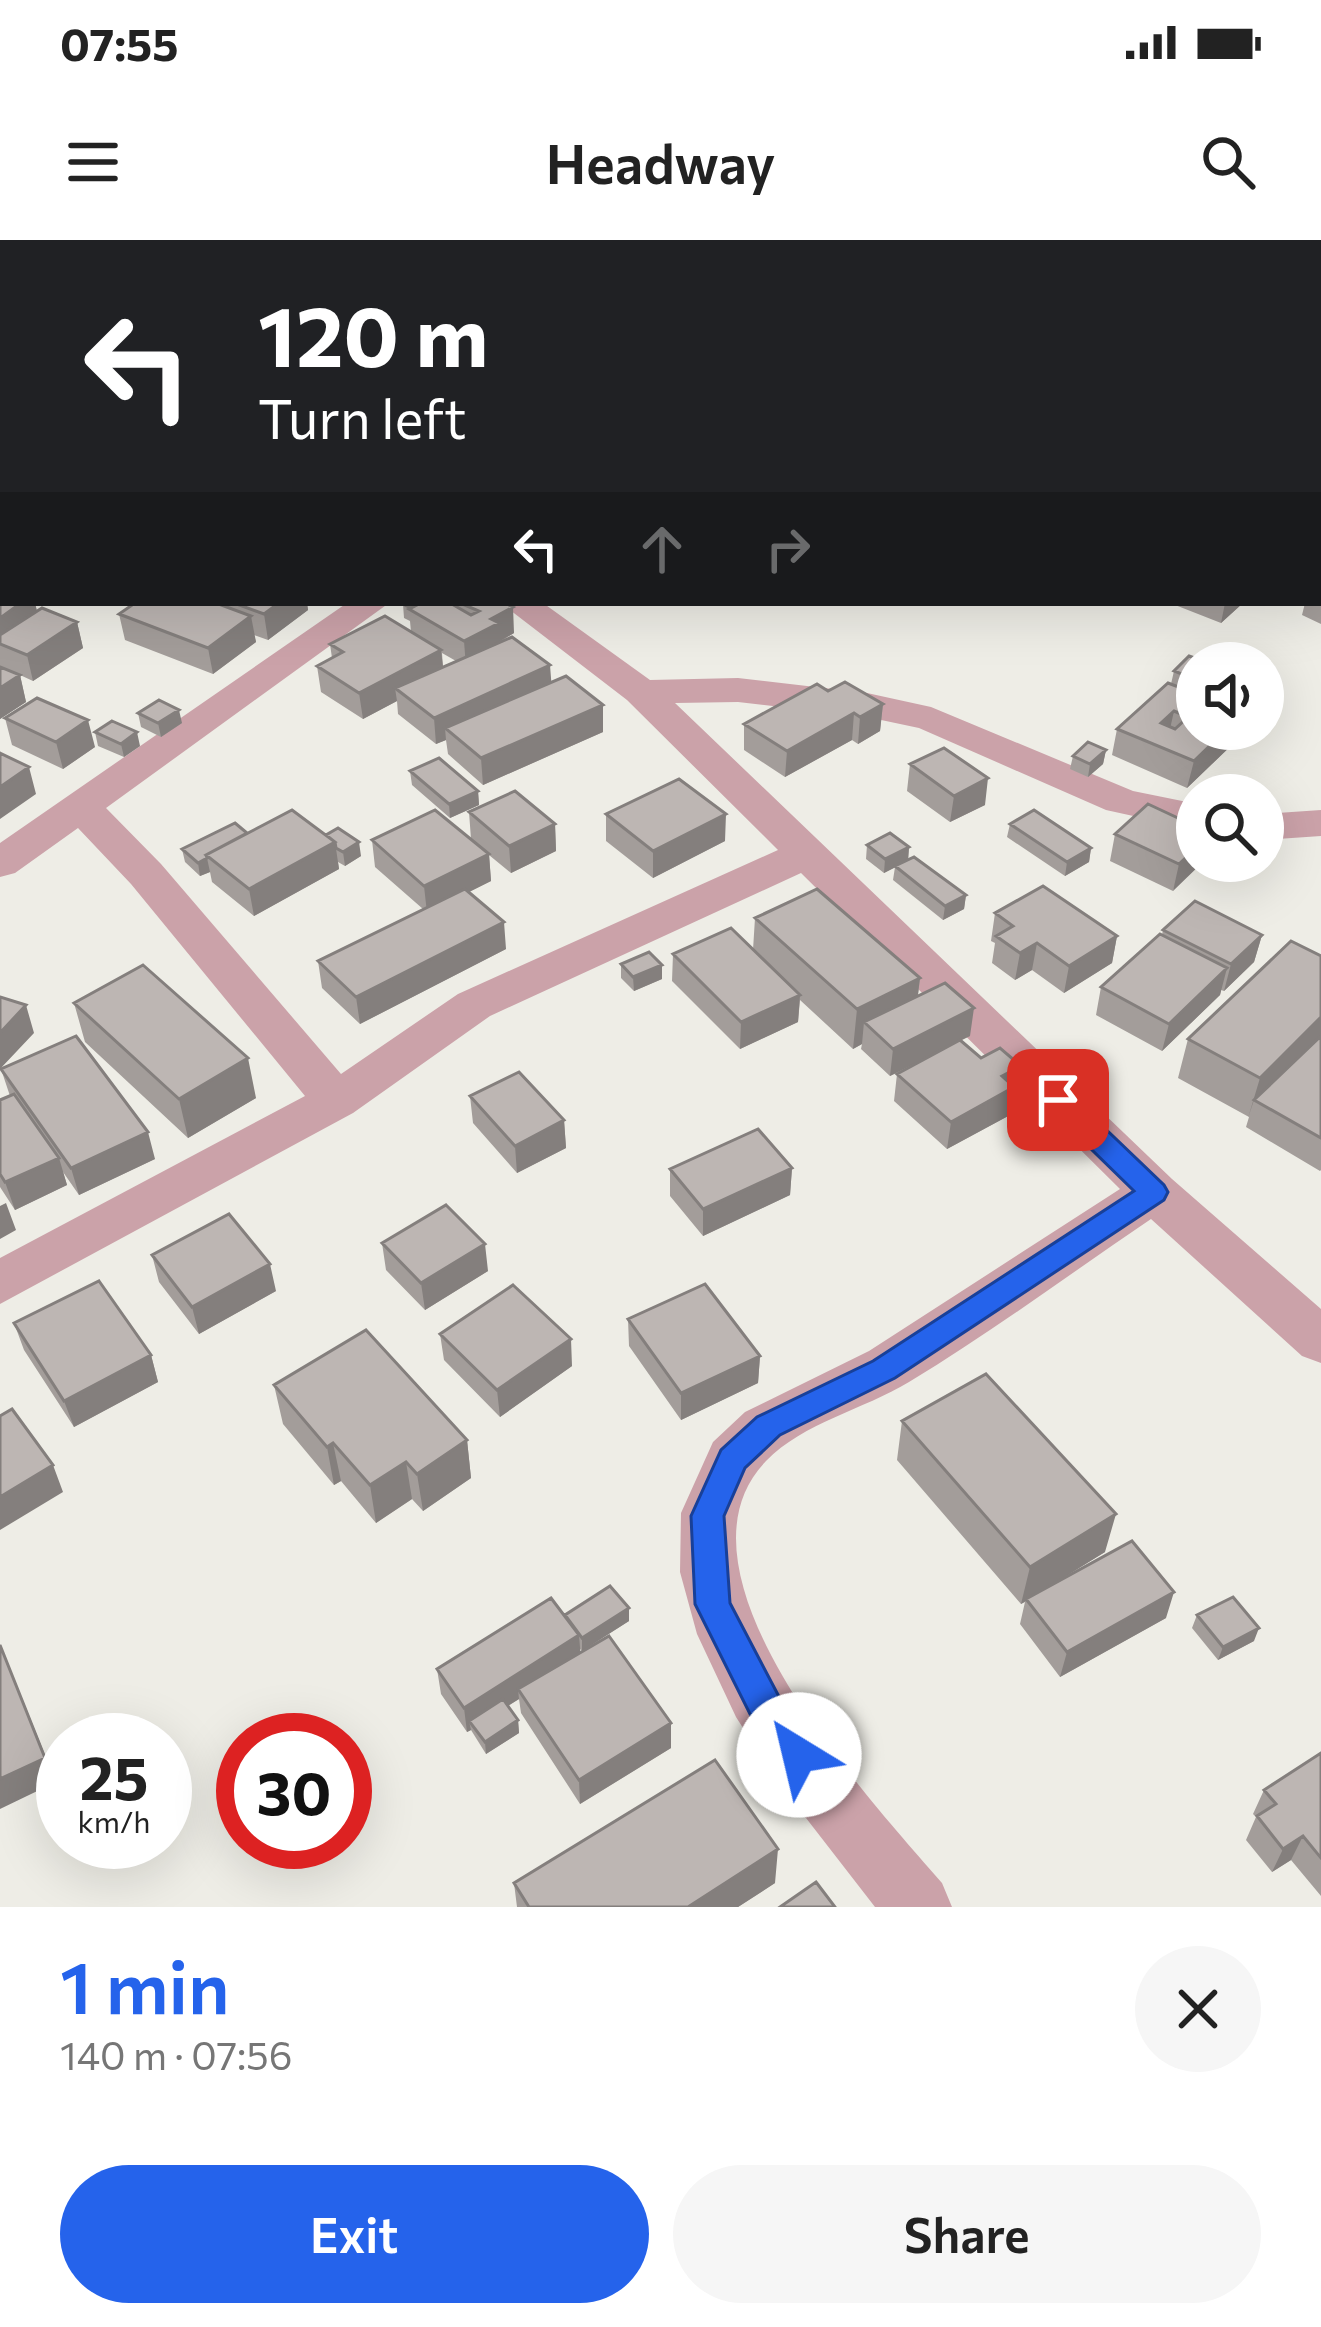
<!DOCTYPE html>
<meta charset="utf-8">
<style>
body{margin:0;font-family:Commissioner,sans-serif;background:#f6f6f6;color:#222;height:100vh;display:flex;flex-direction:column;font-size:45px;white-space:nowrap}
*{box-sizing:border-box;margin:0}
p{font-size:39px;color:#767676}
.icon{flex:none;width:66px;height:66px;fill:none;stroke:currentColor;stroke-width:2;stroke-linecap:round;stroke-linejoin:round}
.map{position:relative;height:1667px;overflow:hidden}
.side{display:flex;flex-direction:column;background:#fff;flex:1}
.side>*{flex:none}
.hud{position:absolute;left:0px;top:0px;width:1323px;height:366px;box-shadow:0 12px 48px #0002;background:#202124;color:#fff;overflow:hidden}
.buttons{position:absolute;left:1176px;top:402px;display:grid;gap:24px}
.buttons a{display:grid;place-items:center;width:108px;height:108px;border-radius:50%;background:#fff;box-shadow:0 12px 48px #0002;font-size:60px}
.speed{position:absolute;left:36px;top:1473px;display:flex;gap:24px;font-size:60px;font-weight:700;text-align:center}
.speed>*{display:grid;place-content:center;width:156px;height:156px;border-radius:50%;background:#fff;box-shadow:0 12px 48px #0002;line-height:1}
.speed small{font-size:30px;font-weight:400}
.speed .limit{border:18px solid #d22;background:#fff;color:#111}
.pin{position:absolute;display:grid;place-items:center;width:102px;height:102px;color:#fff;margin:-51px;border-radius:24px;box-shadow:0 6px 18px #0006}
.me{position:absolute;width:132px;margin:-66px;rotate:324deg;stroke-linejoin:round;filter:drop-shadow(0 0 9px #0008)}
.turn{display:flex;align-items:center;gap:42px;height:252px;padding:0 60px;font-size:54px}
.turn .icon{width:156px;height:156px;stroke-width:2.5}
.turn b{display:block;font-size:84px;line-height:102px}
.lanes{display:flex;align-items:center;height:114px;padding:0 60px;background:#0003;justify-content:center;gap:60px;direction:ltr}
.lanes .off{opacity:.35}
.round{display:grid;place-items:center;flex:none;width:126px;height:126px;border-radius:63px;background:#f6f6f6}
.headline{display:flex;align-items:center;justify-content:space-between;height:204px;padding:0 60px}
h1{font-size:72px;font-weight:600;line-height:90px;color:#2563eb}
.primary-button{display:flex;gap:24px;margin-top:auto;padding:24px 60px}
.primary-button a{flex:1;height:138px;border-radius:72px;background:#2563eb;color:#fff;font-size:48px;font-weight:600;line-height:138px;text-align:center}
.primary-button a+a{background:#f6f6f6;color:#222}
.status{display:flex;justify-content:space-between;align-items:center;height:84px;padding:0 60px;background:#fff;direction:ltr}
.status svg{height:33px;fill:currentColor}
header{display:flex;justify-content:space-between;align-items:center;height:156px;padding:0 60px;background:#fff;font-size:54px;font-weight:600}
.map>svg:first-child{display:block}
.lines{fill:none;stroke-linecap:round;stroke-linejoin:round}
.minor{fill:#cba2a9;fill-rule:evenodd}
.wall{fill:#a39d9a;fill-rule:evenodd}
.shaded-wall{fill:#847f7d}
.building{fill:#bdb6b3;stroke:#847f7d;stroke-width:3;fill-rule:evenodd}
.route{fill:#2563eb;stroke:#184099;stroke-width:3}
</style>
<div class="status"><b>07:55</b><svg viewBox="0 0 49 12"><path d="M0 12V9h3v3zM5 12V6h3v6zM10 12V3h3v9zM15 12V0h3v12zM26 1h20v11H26zM47 4h2v5h-2z"/></svg></div>
<header><svg class="icon" aria-label="menu" viewBox="0 0 24 24"><path d="M4 6h16M4 12h16M4 18h16"/></svg>Headway<svg class="icon" aria-label="search" viewBox="0 0 24 24"><circle cx="10" cy="10" r="6"/><path d="M15 15l6 6"/></svg></header>
<div class="map">
<svg width="1321" height="1667" viewBox="0 0 1321 1667">
<rect width="100%" height="100%" fill="#eeede6"/>
<g class="lines">
<path class="minor" d="M0 0H32L3 3V11Z
M629 0H659L661 3H631Z
M3 40V59L0 60V41Z
M3 282V304L0 305V283Z
M1320 295 1321 296V318L1320 317Z
M347 363H389L106 568 161 624 341 834 458 754 778 610 627 460 501 363H543L650 440 738 438 867 453 931 467 1133 551 1197 564V590L1106 570 919 488 867 477 738 462 675 463 1172 939 1321 1069V1123L1302 1116 1151 979C1071 1033 992 1092 909 1142 863 1170 804 1182 766 1221 658 1333 871 1561 942 1643L952 1667H875L775 1538 736 1477 697 1394 680 1332 681 1273 713 1202 745 1172 869 1111 1120 949 801 633 490 776 353 873 0 1064V1018L305 856 131 644 78 588 15 633 0 637V603Z
M1321 570V596L1263 600V574Z"/>
</g>
<path class="wall" d="M41 0H383L382 3H43Z
M3 121V223L0 222V122Z
M1320 321H1321V384L1302 375 1305 363H1320Z
M0 344 35 363 37 371 77 382 83 408 33 441 20 435 26 462 0 479Z
M135 363H307L308 370 268 400 254 395 256 402 213 434 125 400 119 374Z
M405 363H505L514 393 500 402 551 442 603 492 483 545 448 514 446 500 436 504 398 474 397 461 363 479 321 452 317 426 332 418 330 404 411 392 410 381 404 378 403 364ZM442 413 456 421 443 427Z
M1170 363H1243L1221 383Z
M1197 423V489L1237 500 1187 548 1112 515 1117 489 1171 444 1174 431Z
M828 451 883 464 880 491 858 504 852 500 785 537 744 510V484Z
M138 473 182 483 161 497 141 487Z
M5 478 95 507 63 529 12 505Z
M95 492 140 506 124 517 98 506Z
M1106 510 1103 524 1088 537 1070 529 1073 516Z
M910 524 985 565 950 582 907 551Z
M410 531 478 551 479 565 450 578 412 545Z
M469 572 555 584 556 611 511 633 489 615 491 641 469 652 506 709 360 784 322 748 318 721 423 669 375 627 372 600 471 599Z
M606 574 725 601 653 638 606 601Z
M1010 584 1091 608 1089 622 1065 636 1007 597Z
M1197 587 1173 651 1110 621 1115 594Z
M247 593 326 595 361 616 345 626 338 622 339 629 254 676 212 642 210 632 200 636 185 622 182 609Z
M867 605 909 607 908 620 966 655 964 669 943 680 893 640 895 627 884 633 866 619Z
M995 673 1117 696 1112 723 1064 753 1032 730 1015 740 992 723 995 703 991 701Z
M755 678 920 738 918 756 970 796 960 800 1016 853 1013 855 1010 875 947 909 894 861 897 834 953 804 890 836 861 809 862 804 853 809 800 760 798 782 740 809 672 741 673 714 753 710Z
M1163 690 1262 695 1254 722 1224 751 1221 750 1220 755 1162 811 1096 775 1101 747 1162 695Z
M1321 716V930L1320 931 1246 887 1249 877 1178 838 1188 799Z
M621 724 662 739 634 751 621 738Z
M74 763 256 858 188 898 85 802Z
M1 829 155 919 79 955 63 932 67 945 15 970 0 947V860L10 856Z
M470 856 564 880 566 908 517 933 473 883Z
M792 928 790 955 703 996 670 956V929Z
M382 1003 488 1031 425 1070 386 1030Z
M152 1015 276 1051 199 1094 159 1042Z
M628 1079 760 1116 758 1143 681 1180 629 1106Z
M14 1083 151 1115 158 1142 74 1187 24 1110Z
M440 1094 572 1126 500 1177 444 1120Z
M274 1145 467 1200 471 1238 423 1271 412 1259 376 1283 341 1241 334 1245 283 1184Z
M902 1181 1105 1312 1056 1342 1166 1378 1060 1437 1020 1384 1025 1362 1021 1364 897 1220Z
M629 1368V1381L582 1411 580 1409V1412L671 1508 580 1564 521 1473 519 1459 508 1466 518 1480 519 1493 486 1514 471 1490 467 1492 441 1454 437 1429 565 1375Z
M1197 1375 1254 1401 1218 1420 1192 1388Z
M1321 1513V1656L1291 1620 1272 1632 1246 1600 1256 1577 1253 1574 1264 1550Z
M514 1643H775L738 1667H517Z"/>
<path class="shaded-wall" d="M49 0H99V2L50 3Z
M124 0H243L244 3H112Z
M553 0H603V3H553Z
M21 363H35L39 381 0 404V378Z
M279 363H307L308 370 268 400 264 374Z
M1225 363H1243L1221 383Z
M513 367 514 393 500 401V409L466 427 464 401 491 379Z
M251 376 256 402 213 434 208 408Z
M77 382 83 408 33 441 27 415Z
M441 410 444 436 395 448 397 461 363 479 359 453Z
M550 425 552 451 445 488 446 500 436 504 434 478Z
M20 435 26 462 0 479V448Z
M883 464 880 491 858 504 860 477Z
M603 465V492L483 545 481 518Z
M179 470 182 483 161 497 158 483Z
M1174 471 1168 498 1161 483Z
M854 473 852 500 785 537 787 511Z
M88 480 95 507 63 529 56 502Z
M1227 489H1239L1237 500 1187 548 1194 521Z
M137 492 140 506 124 517 121 504Z
M1106 510 1103 524 1088 537 1090 524Z
M29 527 36 554 0 579V547Z
M988 538 985 565 950 582 954 556Z
M478 551 479 565 450 578 449 564Z
M726 574 725 601 653 638V611Z
M555 584 556 611 511 633 509 606Z
M335 602 339 629 254 676 249 649Z
M359 602 361 616 345 626 343 612Z
M909 607 908 621 884 633 885 619Z
M1197 607V621H1204L1173 651 1179 624Z
M1091 608 1089 622 1065 636 1067 622Z
M489 614 491 641 427 673 424 646Z
M207 618 210 632 200 636 198 623Z
M966 655 964 669 943 680 945 666Z
M504 682 506 709 360 784 356 757Z
M1262 695 1254 722 1224 751 1231 724Z
M1117 696 1112 723 1064 753 1069 726Z
M1037 703 1032 730 1015 740 1020 713Z
M662 725V739L634 751 633 737Z
M1227 728 1220 755 1162 811 1169 784Z
M920 738 915 777 864 782 862 804 853 809 857 769Z
M800 755 798 782 740 809 741 782Z
M26 765 34 793 0 829V793Z
M974 768 970 796 890 836 893 809Z
M1321 777V804L1254 860 1248 878 1260 838Z
M248 818 256 858 188 898 179 859Z
M1021 826 1016 853 1013 855 1010 875 947 909 951 882 1002 836Z
M564 880 566 908 517 933 515 906Z
M148 892 155 919 79 955 71 928Z
M59 918 67 945 15 970 5 942Z
M792 928 790 955 703 996V969Z
M6 963 16 990 0 999V966Z
M485 1004 488 1031 425 1070 421 1043Z
M270 1024 276 1051 199 1094 192 1067Z
M571 1099 572 1126 500 1177 497 1150Z
M151 1115 158 1142 74 1187 64 1161Z
M760 1116 758 1143 681 1180V1153Z
M467 1200 471 1238 423 1271 417 1234Z
M333 1203 341 1241 334 1245 327 1207Z
M406 1222 412 1259 376 1283 370 1245Z
M53 1225 63 1252 0 1290V1257Z
M1116 1274 1105 1312 1021 1364 1030 1327Z
M1174 1352 1166 1378 1060 1437 1067 1412Z
M629 1368V1381L582 1411V1398Z
M1259 1388 1254 1401 1218 1420 1223 1407Z
M579 1395 581 1420 518 1449 519 1459 474 1487 469 1481 471 1490 467 1492 464 1468Z
M0 1404 56 1542 0 1569Z
M518 1480 519 1493 486 1514 485 1502Z
M671 1483V1508L580 1564 579 1540Z
M1303 1596 1291 1620 1272 1632 1283 1609Z
M778 1609 775 1643 738 1667H688Z"/>
<path class="building" d="M148 0H203L192 3 140 2Z
M322 0H357L376 2 320 3Z
M871 0H894L898 3H857Z
M3 121V141L0 142V122Z
M0 155 3 156V201L0 200Z
M1320 195 1321 196V263H1320Z
M0 344 3 345V363H21L0 378Z
M135 363H216L251 376 208 408 119 374Z
M234 363H279L264 374Z
M405 363H421L411 368 403 364Z
M421 363H450L471 375 479 371 460 363H505L513 367 491 379 499 383 464 401 409 369Z
M42 368 77 382 27 415 0 404V395Z
M385 376 441 410 359 453 317 426 343 412 330 404Z
M512 397 550 425 434 478 395 448Z
M1189 416 1209 423H1197V440L1174 431Z
M0 427 20 435 0 448Z
M566 436 603 465 481 518 445 488Z
M845 442 883 464 860 477 854 473 787 511 744 484 817 444 828 451Z
M1168 443 1197 454V489H1227L1194 521 1117 489ZM1174 471 1188 477 1175 489 1161 483Z
M37 458 88 480 56 502 5 478Z
M159 460 179 470 158 483 138 473Z
M112 481 137 492 121 504 95 492Z
M1088 502 1106 510 1090 524 1073 516Z
M944 508 988 538 954 556 910 524Z
M0 513 29 527 0 547Z
M439 518 478 551 449 564 410 531Z
M679 539 726 574 653 611 606 574Z
M515 551 555 584 509 606 469 572Z
M1148 564 1197 587V607L1179 624 1115 594Z
M292 570 335 602 249 649 206 615Z
M435 570 489 614 424 646 372 600Z
M1034 570 1091 608 1067 622 1010 584Z
M235 583 247 593 206 615 207 618 198 623 182 609Z
M338 588 359 602 343 612 336 608 335 602 326 595Z
M890 593 909 607 885 619 867 605Z
M914 617 966 655 945 666 895 626Z
M1043 646 1117 696 1069 726 1037 703 1020 713 996 696 1013 686 995 673Z
M465 649 504 682 356 757 318 721Z
M817 649 920 738 857 769 755 678Z
M1195 661 1262 695 1231 724 1163 690Z
M731 688 800 755 741 782 673 714Z
M1160 694 1227 728 1169 784 1101 747Z
M1291 701 1321 716V777L1260 838 1188 799Z
M649 712 662 725 633 737 621 724Z
M143 725 248 818 179 859 74 763Z
M945 743 974 768 893 809 864 782Z
M0 757 26 765 0 793Z
M76 796 148 892 71 928 1 829Z
M1321 796V898L1254 860Z
M960 800 981 818 1000 808 1021 826 1002 836 1014 847 951 882 897 834Z
M519 832 564 880 515 906 470 856Z
M14 854 59 918 5 942 0 934V860Z
M758 889 792 928 703 969 670 929Z
M446 965 485 1004 421 1043 382 1003Z
M229 974 270 1024 192 1067 152 1015Z
M99 1041 151 1115 64 1161 14 1083Z
M705 1044 760 1116 681 1153 628 1079Z
M513 1045 571 1099 497 1150 440 1094Z
M366 1090 467 1200 417 1234 406 1222 370 1245 333 1203 327 1207 274 1145Z
M986 1134 1116 1274 1030 1327 902 1181Z
M12 1169 53 1225 0 1257V1176Z
M1132 1301 1174 1352 1067 1412 1026 1359Z
M610 1346 629 1368 582 1398 565 1375Z
M1233 1357 1259 1388 1223 1407 1197 1375Z
M551 1358 579 1395 464 1468 437 1429Z
M609 1396 671 1483 579 1540 518 1449Z
M0 1405 45 1518 0 1539Z
M503 1459 518 1480 485 1502 469 1481Z
M1321 1513V1618L1303 1596 1283 1609 1257 1576 1276 1564 1264 1550Z
M715 1520 778 1609 688 1667H529L514 1643Z
M816 1642 835 1667H780Z"/>
<path class="route" d="M1058 850 1068 853 1164 945 1168 952 1164 960 895 1138 780 1195 745 1228 724 1276 730 1363 786 1470 817 1515 811 1527 799 1532 786 1527 760 1494 695 1364 691 1276 721 1210 757 1177 873 1121 1134 951 1048 867 1044 860 1048 853Z"/>
</svg>
<div class="buttons">
<a><svg class="icon" aria-label="sound" viewBox="0 0 24 24"><path d="M4 9h4l5-4v14l-5-4H4zM17 9q2 3 0 6"/></svg></a>
<a><svg class="icon" aria-label="search" viewBox="0 0 24 24"><circle cx="10" cy="10" r="6"/><path d="M15 15l6 6"/></svg></a>
</div>
<div class="speed"><div>25<small>km/h</small></div><div class="limit">30</div></div>
<div class="pin" style="left:1058px;top:860px;background:#d93025"><svg class="icon" aria-label="arrive" viewBox="0 0 24 24"><path d="M6 21V4h12l-3 4 3 4H6"/></svg></div>
<svg class="me" style="left:799px;top:1515px" viewBox="-20 -20 40 40"><circle r="19" fill="#fff"/><path d="M0-13L10 11 0 6-10 11z" fill="#2563eb"/></svg>
<div class="hud">
<div class="turn"><svg class="icon" aria-label="left" viewBox="0 0 24 24"><path d="M17 20v-9H6M10 6l-5 5 5 5"/></svg><div><b>120 m</b>Turn left</div></div>
<div class="lanes"><svg class="icon" aria-label="left" viewBox="0 0 24 24"><path d="M17 20v-9H6M10 6l-5 5 5 5"/></svg><svg class="icon off" aria-label="ahead" viewBox="0 0 24 24"><path d="M12 20V5M6 11l6-6 6 6"/></svg><svg class="icon off" aria-label="right" viewBox="0 0 24 24"><path d="M7 20v-9h11M14 6l5 5-5 5"/></svg></div>
</div>
</div>
<section class="side">
<div class="headline"><div><h1>1 min</h1><p>140 m · 07:56</p></div><a class="round"><svg class="icon" aria-label="close" viewBox="0 0 24 24"><path d="M6 6l12 12M18 6L6 18"/></svg></a></div>
<div class="primary-button"><a>Exit</a><a>Share</a></div>
</section>
